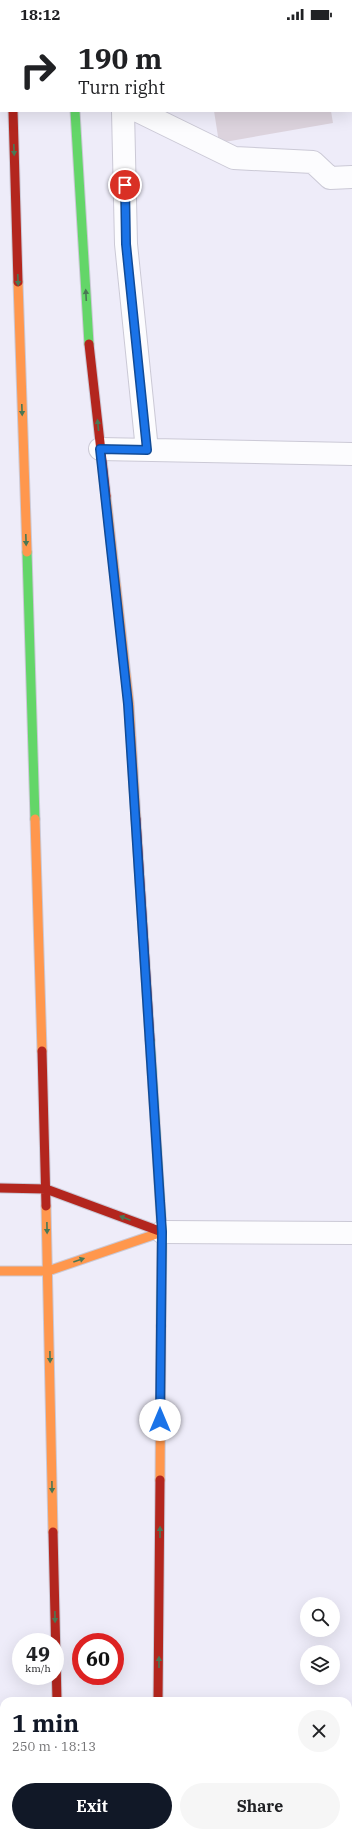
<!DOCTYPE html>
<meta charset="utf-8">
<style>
body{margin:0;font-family:"IBM Plex Serif",serif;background:#f6f6f6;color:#202124;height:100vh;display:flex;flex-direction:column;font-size:15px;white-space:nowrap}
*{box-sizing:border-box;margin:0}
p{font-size:13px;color:#757577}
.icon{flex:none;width:22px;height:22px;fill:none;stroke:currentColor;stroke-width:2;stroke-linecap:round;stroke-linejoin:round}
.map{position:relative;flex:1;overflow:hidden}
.drawer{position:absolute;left:0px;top:1669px;width:352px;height:140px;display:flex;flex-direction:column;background:#fff;border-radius:12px 12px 0 0;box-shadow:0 4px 16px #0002}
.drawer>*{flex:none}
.hud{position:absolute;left:0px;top:0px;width:352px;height:84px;box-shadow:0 4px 16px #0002;background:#fff;color:#202124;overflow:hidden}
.fabs{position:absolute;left:300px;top:1569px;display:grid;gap:8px}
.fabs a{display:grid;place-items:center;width:40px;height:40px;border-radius:50%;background:#fff;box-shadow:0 4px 16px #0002;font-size:20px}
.speed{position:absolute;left:12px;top:1605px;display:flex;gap:8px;font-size:20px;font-weight:700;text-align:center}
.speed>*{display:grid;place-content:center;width:52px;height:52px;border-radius:50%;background:#fff;box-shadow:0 4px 16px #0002;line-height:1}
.speed small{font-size:10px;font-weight:400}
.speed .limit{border:6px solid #d22;background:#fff;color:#111}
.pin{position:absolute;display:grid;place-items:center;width:34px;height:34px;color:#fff;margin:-17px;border:2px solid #fff;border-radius:50%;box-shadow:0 1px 4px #0007}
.me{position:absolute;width:44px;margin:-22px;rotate:0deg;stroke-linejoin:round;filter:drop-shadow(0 0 3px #0008)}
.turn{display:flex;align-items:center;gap:14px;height:84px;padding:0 12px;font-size:18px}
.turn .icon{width:52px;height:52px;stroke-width:2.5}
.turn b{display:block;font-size:28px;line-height:34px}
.round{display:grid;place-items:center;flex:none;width:42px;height:42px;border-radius:21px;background:#f6f6f6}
.headline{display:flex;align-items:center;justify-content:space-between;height:68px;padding:0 12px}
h1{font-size:24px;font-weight:700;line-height:30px;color:#111827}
.button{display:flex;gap:8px;margin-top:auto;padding:8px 12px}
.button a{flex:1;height:46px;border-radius:24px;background:#111827;color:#fff;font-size:16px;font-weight:700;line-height:46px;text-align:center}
.button a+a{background:#f6f6f6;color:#202124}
.status{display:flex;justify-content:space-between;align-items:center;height:28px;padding:0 20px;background:#fff;direction:ltr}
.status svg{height:11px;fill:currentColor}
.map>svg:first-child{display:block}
.building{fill:#dcd3dd}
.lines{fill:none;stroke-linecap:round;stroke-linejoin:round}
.street-casing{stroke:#cbc9d6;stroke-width:24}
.fast-casing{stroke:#cbc9d6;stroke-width:11}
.slow-casing{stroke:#cbc9d6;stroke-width:11}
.jam-casing{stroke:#cbc9d6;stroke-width:11}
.street{stroke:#fcfcfe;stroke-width:22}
.fast{stroke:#63d668;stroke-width:9}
.slow{stroke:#ff974d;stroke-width:9}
.jam{stroke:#b3261e;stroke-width:9}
.oneway{fill:#4a7754}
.route-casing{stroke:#114b97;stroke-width:10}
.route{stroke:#1a73e8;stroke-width:7}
</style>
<div class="status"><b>18:12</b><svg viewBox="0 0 49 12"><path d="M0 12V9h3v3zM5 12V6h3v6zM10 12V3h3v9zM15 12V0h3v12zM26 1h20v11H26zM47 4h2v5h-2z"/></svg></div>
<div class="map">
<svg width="352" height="1809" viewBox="0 0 352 1809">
<rect width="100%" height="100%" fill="#eeecf9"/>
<path class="building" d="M214 83H331L333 95 219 115Z"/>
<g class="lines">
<g class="street-casing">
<path id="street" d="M52 0 58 1
M121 0V1
M123 83 126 216 147 422
M138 83 234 130 313 134 330 150 352 149
M100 421 352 426
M162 1204 352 1205"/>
</g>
<g class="fast-casing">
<path id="fast" d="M70 0V1
M75 83 89 316
M27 524 35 791
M150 1012 162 1204 161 1298
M157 1805V1809"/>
</g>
<g class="slow-casing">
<path id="slow" d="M11 0V1
M18 254 27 524
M106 468 129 675 136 791
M35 791 42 1023
M46 1178 53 1504
M0 1243H48L162 1204
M160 1452 161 1298"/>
</g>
<g class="jam-casing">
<path id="jam" d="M13 83 18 254
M89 316 106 468
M136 791 150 1012
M42 1023 46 1178
M0 1160 46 1161 162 1204
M53 1504 57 1673
M158 1673 160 1452
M63 1805V1809"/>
</g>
<use href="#street" class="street"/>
<use href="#fast" class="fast"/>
<use href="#slow" class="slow"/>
<use href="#jam" class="jam"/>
</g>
<defs><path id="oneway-solid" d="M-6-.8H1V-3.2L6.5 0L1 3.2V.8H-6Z"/></defs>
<g class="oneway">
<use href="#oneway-solid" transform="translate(14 122) rotate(88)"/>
<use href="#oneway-solid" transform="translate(18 252) rotate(88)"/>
<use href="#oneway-solid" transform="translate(86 267) rotate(-93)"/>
<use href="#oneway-solid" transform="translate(22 382) rotate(88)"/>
<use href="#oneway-solid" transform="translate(98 397) rotate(-96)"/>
<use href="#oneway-solid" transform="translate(26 512) rotate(88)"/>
<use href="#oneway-solid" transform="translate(125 1190) rotate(-159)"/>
<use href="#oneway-solid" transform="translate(47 1200) rotate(89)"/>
<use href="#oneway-solid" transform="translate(79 1232) rotate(-19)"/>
<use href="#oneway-solid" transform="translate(50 1329) rotate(89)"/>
<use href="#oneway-solid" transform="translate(52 1459) rotate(89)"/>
<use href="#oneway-solid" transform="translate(160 1504) rotate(-90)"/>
<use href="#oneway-solid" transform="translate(55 1589) rotate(89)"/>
<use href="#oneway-solid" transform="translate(159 1634) rotate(-90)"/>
</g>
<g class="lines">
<g class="route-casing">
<path id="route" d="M125 157 126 216 147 422 100 421 128 676 160 1173 162 1204 160 1392"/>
</g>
<use href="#route" class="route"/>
</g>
</svg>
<div class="fabs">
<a><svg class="icon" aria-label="search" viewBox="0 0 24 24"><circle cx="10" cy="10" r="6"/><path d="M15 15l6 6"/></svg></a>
<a><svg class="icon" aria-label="layers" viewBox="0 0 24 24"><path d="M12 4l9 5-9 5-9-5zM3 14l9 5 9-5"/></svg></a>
</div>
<div class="speed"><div>49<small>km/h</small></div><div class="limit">60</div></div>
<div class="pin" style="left:125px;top:157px;background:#d93025"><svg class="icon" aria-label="arrive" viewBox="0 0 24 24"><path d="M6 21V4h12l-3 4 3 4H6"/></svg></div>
<svg class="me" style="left:160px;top:1392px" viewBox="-20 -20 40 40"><circle r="19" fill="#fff"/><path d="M0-13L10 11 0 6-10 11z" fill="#1a73e8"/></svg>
<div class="hud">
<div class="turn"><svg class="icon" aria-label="right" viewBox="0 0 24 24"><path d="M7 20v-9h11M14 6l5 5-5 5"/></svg><div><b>190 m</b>Turn right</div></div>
</div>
<section class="drawer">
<div class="headline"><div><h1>1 min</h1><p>250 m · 18:13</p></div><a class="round"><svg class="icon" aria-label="close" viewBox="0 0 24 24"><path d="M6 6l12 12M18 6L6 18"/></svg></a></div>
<div class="button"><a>Exit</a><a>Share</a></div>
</section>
</div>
